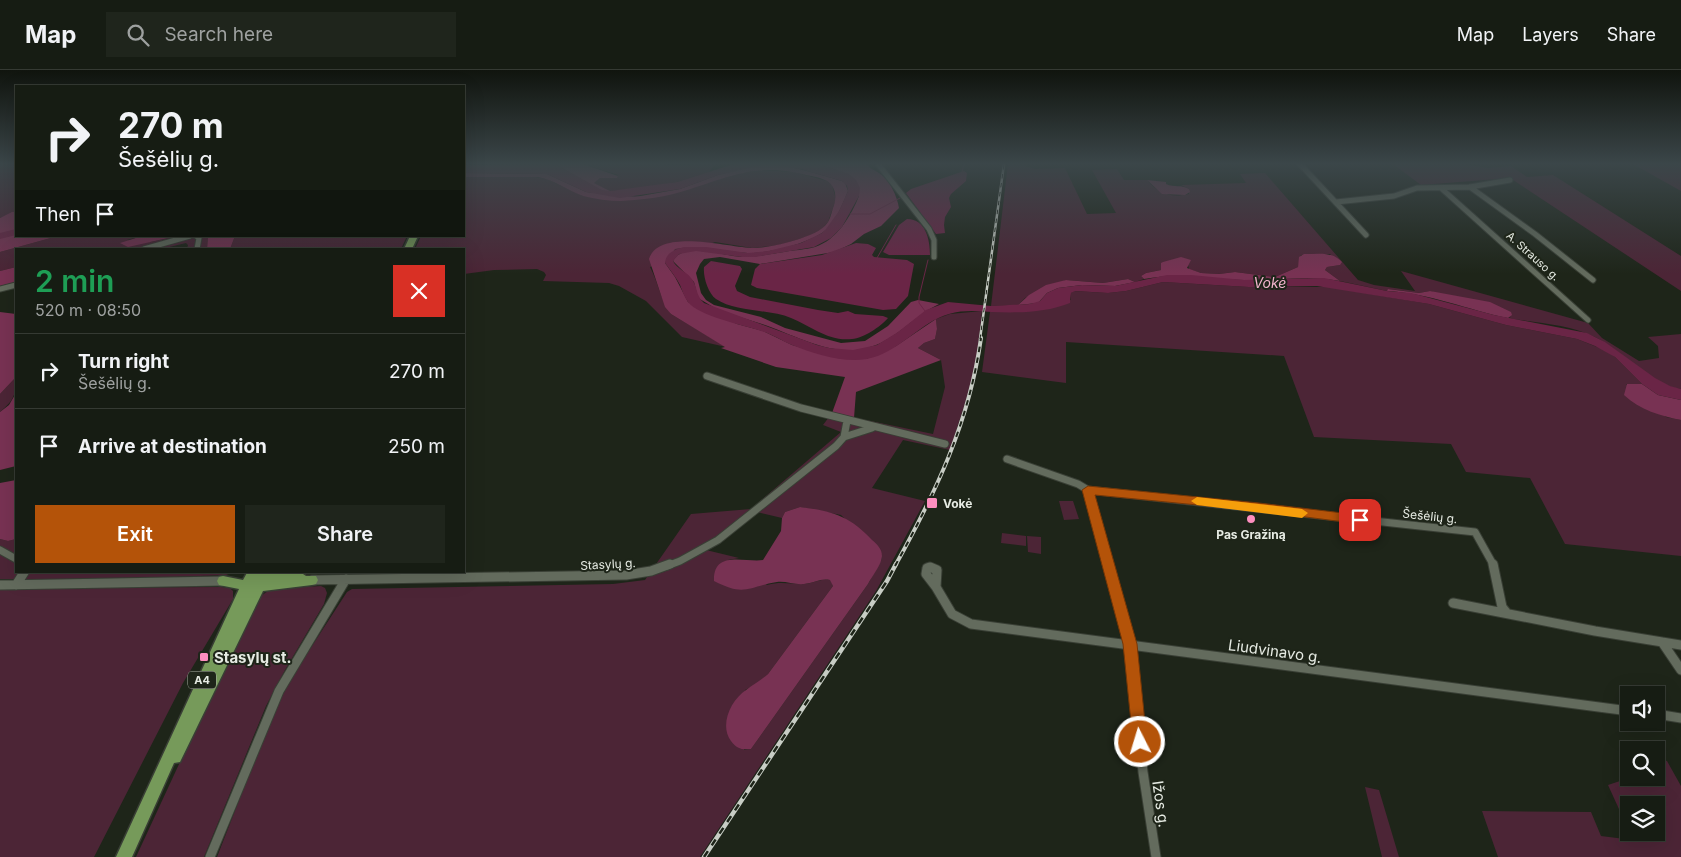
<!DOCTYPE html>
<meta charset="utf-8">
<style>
body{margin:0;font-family:Inter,sans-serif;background:#1f251c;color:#f1f3f6;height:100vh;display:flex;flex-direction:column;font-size:19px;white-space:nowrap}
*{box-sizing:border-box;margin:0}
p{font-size:16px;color:#9ea1a0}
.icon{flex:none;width:28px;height:28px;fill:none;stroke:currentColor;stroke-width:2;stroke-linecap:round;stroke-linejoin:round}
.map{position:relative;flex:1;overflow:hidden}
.sheet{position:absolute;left:15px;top:178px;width:450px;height:325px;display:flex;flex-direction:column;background:#161c13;border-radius:0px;box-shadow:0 5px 20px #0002,0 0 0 1px #353a33}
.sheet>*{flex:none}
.top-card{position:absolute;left:15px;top:15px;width:450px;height:152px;border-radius:0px;box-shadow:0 5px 20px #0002,0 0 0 1px #353a33;background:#161c13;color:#f1f3f6;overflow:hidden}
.buttons{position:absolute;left:1620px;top:616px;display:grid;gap:10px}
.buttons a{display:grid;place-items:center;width:45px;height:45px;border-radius:0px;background:#161c13;box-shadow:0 5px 20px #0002,0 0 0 1px #353a33;font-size:25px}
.pin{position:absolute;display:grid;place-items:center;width:42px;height:42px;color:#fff;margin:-21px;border-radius:10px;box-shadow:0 2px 8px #0006}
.me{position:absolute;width:55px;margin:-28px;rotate:355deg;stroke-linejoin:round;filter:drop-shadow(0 0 4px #0008)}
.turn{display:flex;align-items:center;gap:18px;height:105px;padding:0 20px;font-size:22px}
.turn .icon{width:65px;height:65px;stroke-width:2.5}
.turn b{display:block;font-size:35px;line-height:42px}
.then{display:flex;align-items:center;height:48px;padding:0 20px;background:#0003;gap:10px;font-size:19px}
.round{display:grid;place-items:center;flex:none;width:52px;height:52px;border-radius:0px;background:#1f251c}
.summary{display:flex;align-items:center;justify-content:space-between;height:85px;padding:0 20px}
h1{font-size:30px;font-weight:600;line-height:38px;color:#1e9e55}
.cta{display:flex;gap:10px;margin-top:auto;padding:10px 20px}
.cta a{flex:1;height:58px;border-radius:0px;background:#b45309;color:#fff;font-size:20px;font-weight:600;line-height:58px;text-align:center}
.cta a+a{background:#1f251c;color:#f1f3f6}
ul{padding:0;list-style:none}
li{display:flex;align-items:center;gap:15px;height:75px;padding:0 20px;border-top:1px solid #353a33}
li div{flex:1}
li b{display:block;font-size:19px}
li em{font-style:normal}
header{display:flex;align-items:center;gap:30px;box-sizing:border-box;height:70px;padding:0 25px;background:#161c13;border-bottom:1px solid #353a33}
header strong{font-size:24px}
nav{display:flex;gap:28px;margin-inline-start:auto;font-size:18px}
.search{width:350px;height:45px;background:#1f251c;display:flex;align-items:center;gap:12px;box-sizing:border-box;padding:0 18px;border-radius:0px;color:#9ea1a0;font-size:19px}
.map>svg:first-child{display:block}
.green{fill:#4c2536;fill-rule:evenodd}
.forest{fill:#783253}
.water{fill:#6a2546}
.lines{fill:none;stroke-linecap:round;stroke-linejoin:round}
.stream{stroke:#6a2546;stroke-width:1}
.river{fill:#6a2546;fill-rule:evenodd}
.minor-far2-casing{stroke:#393f35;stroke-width:7}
.minor-far1-casing{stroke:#393f35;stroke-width:9}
.minor-casing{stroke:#393f35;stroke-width:11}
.trunk-casing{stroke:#393f35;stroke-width:3}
.minor-far2{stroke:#636b5d;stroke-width:5}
.minor-far1{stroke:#636b5d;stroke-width:7}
.minor{stroke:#636b5d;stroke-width:9}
.trunk{fill:#769a5a;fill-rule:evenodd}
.rail-far2-casing{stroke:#c8cdc5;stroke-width:2.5}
.rail-far1-casing{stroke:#c8cdc5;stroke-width:4}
.rail-casing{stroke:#c8cdc5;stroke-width:4.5}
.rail-far2{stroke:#1e2519;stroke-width:1;stroke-dasharray:4.5;stroke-linecap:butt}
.rail-far1{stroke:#1e2519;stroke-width:2;stroke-dasharray:5.5;stroke-linecap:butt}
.rail{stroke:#1e2519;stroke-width:2.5;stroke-dasharray:7;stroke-linecap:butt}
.route{fill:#b45309;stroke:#753606}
.slow{fill:#f59e0b}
.poi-dot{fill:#fd8ebf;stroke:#1e2519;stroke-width:2}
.labels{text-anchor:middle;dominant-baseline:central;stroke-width:4;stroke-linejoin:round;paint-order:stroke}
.far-street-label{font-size:11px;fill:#e6ebe3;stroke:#1e2519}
.shield{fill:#1e2519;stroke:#aab0a6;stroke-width:1}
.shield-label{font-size:11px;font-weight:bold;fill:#e6ebe3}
.poi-label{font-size:12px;font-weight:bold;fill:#e6ebe3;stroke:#1e2519;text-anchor:start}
.street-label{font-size:12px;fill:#e6ebe3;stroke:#1e2519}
.water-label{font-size:14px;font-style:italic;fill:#f4b4cd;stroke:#1e2519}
.near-street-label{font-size:15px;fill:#e6ebe3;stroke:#1e2519}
.near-poi-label{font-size:15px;font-weight:bold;fill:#e6ebe3;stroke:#1e2519;text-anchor:start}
</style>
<header>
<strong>Map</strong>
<div class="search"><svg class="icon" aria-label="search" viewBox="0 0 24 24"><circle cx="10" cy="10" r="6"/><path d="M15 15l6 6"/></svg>Search here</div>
<nav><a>Map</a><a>Layers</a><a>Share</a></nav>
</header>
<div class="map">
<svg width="1681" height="787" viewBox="0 0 1681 787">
<rect width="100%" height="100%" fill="#1e2519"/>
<path class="green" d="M0 94H16V142L0 148Z
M583 94H665L670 95 715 94 709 102 677 112 635 119 610 121 593 113 600 108H617L618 105Z
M1008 94H1026L1025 96 1035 99 1065 98 1087 144 1116 143 1092 100 1117 99 1124 110H1147C1159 124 1170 128 1189 124V119L1181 115 1246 113 1240 104 1265 103 1358 210 1374 215 1415 221 1401 201 1588 253 1602 268 1639 291 1659 288 1658 276 1648 267 1681 264V319C1655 317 1620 279 1595 267 1569 254 1537 253 1508 248L1511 247 1430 221 1419 223 1389 219 1387 221 1340 211 1325 200 1327 197 1340 195 1330 184 1301 185 1298 197 1275 207 1235 202 1219 204 1201 203 1189 199 1188 195 1161 196V200L1146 203 1141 206 1144 209 1135 212 1128 209 1103 213 1066 210 1025 228 1018 235 991 236Z
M1393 94H1464L1488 98 1511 96 1527 107 1553 105 1681 186V221L1510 108 1421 115Z
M1633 94H1681V121Z
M762 100 794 102 827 111 832 115 836 129 828 152 820 161 812 165 780 175 752 178 715 172 650 197C658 212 661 231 671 244L726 277 682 267 646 231 619 216 609 213 543 211 546 205 544 202 537 199 494 200 464 204V179H415L421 166H464V107L530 106 547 109 583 126H662L734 104Z
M58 166H142L127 170 151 172 177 166H208L207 179H187L188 175 186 173 161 179H16V197L0 201V182Z
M235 166H407L401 179H230Z
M1163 212 1249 217H1329L1429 234 1506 255 1577 269 1607 281 1615 287 1642 314H1626L1666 347 1681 350V486L1565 474 1530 408 1466 402 1451 374 1314 367 1284 286 1066 272V313L982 302 990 242H1008L1071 230V223L1074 221 1108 223 1126 221Z
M982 241 977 288 969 321 950 380 903 370 872 418 925 431 876 521 700 787H217L271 648 286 616 347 522 352 519 613 514 645 510 691 444 751 439 841 362 823 355 832 343 933 364 945 317 941 290 918 278 924 273 935 269 937 259 936 249 950 244ZM800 437 841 445 882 485V489L868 514 751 679 744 680 745 620 757 614 768 604 833 516 831 510C820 508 813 514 803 514 789 514 781 511 767 515L728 490 739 488 706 480 757 442 782 448 785 442Z
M16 307C16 325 14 330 0 342V324Z
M1059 431H1073L1079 449 1064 450Z
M1002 463 1026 466V476L1001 473Z
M1027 466 1041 467V484L1028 482Z
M0 469 8 471 16 469V501H237L226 505 99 510 0 509Z
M321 516 325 518 327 523 324 534 285 600 266 636 204 787H136L255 530 271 519Z
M221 517 230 518 233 521V529L183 613 94 787H0V518Z
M1656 688 1667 691 1681 716V787H1498L1482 741 1591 742 1601 766 1633 770 1630 763 1656 762V735H1629V761L1608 715 1629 708H1656Z
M1365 717 1379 720 1399 787H1382Z"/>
<path class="forest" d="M555 94H583L618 106 617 108H600L594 113 610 121H602Z
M814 94H867C871 100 873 99 879 103 890 110 897 126 899 138L881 156 864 164 851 174 834 182 760 194 720 187 704 189 700 194 696 203 701 223 706 230 714 235 761 247 785 258 841 273 865 271 888 256 911 232 918 230 939 234C916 245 899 266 876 275 837 291 798 266 762 254 746 249 730 244 715 238L698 228 694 212 673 191C684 171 723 186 742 187 756 187 771 184 784 182 794 180 805 180 815 177 837 170 851 146 859 126L832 98Z
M757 95C787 93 814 103 842 111L845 113 848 121C842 135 835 155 822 163 805 174 767 184 748 183 723 182 700 174 675 179L665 193 675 207 688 232 737 254 763 261 792 275 837 288 853 289H866L896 276 936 249 937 259 935 269 924 273 918 278 941 290 856 322 854 348 832 343 845 307 776 297 721 278 725 277 671 244 665 237 649 189C659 158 727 177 751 178 767 178 783 174 799 169 810 165 821 162 828 152 831 147 832 140 834 135 837 126 835 116 827 111 820 107 810 106 802 104 752 92 723 110 677 123 659 128 639 130 621 131 609 131 595 129 583 126 568 121 555 110 538 107H464V103L547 104 586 122 635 127 680 119 718 105Z
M1147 110 1166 112V114C1175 118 1180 114 1189 119L1190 122 1185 125 1162 124Z
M12 142H16V166H58L0 182V148Z
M142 166H177L128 177 120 173Z
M208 166H235L230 179H207Z
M1304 184C1318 184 1332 181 1342 192L1340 195 1327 197 1325 200 1340 211C1308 205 1276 211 1244 210 1210 209 1178 202 1144 209L1141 206 1146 203 1161 200V193L1163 192 1181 187 1191 190 1187 198 1201 203 1219 204 1235 202 1275 207 1298 197 1299 187Z
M16 197V212L0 216V201Z
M1128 209 1135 212 1115 216 1082 215 1058 218 1047 223 1038 233 1018 235 1029 225 1046 215 1066 210 1103 213Z
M1388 219 1419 223 1430 221 1490 232 1511 242 1512 245 1508 248C1468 240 1429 223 1387 221Z
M0 242 16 244V307L0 324Z
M1627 314H1642L1658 325 1681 330V350C1661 346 1640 340 1624 325Z
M16 323V396L0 400V342L9 335Z
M16 410V469L8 471 0 469V413Z
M800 437C832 441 850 446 872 470 877 474 882 479 882 486 882 494 872 506 868 514L751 679C742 680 737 679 731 671 719 655 731 630 746 620 754 614 761 610 768 604L833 516 830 510C821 508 814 513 804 514 795 515 786 511 777 512 747 517 745 527 714 511 713 479 746 493 763 490L781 461 782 448 785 442Z"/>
<path class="water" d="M555 94 602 120 610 121 677 112 734 94H814L832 98 849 104 856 110 860 118 859 126 842 157 831 168 814 177 755 187H742L696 181 679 184 673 191C677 199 686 201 691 208 698 216 695 225 704 233L817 275 829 278 853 280 877 275 898 262 926 240 948 232 991 236 1030 234 1040 231 1047 223 1058 218 1082 215 1115 216 1167 205H1191L1244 210 1324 208 1387 221 1411 223 1494 245 1587 263 1605 272 1655 308 1670 316 1681 319V330L1658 325 1642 314 1615 287 1595 276 1577 269 1506 255 1429 234 1317 216 1249 217 1163 212 1126 221 1108 223 1075 221 1071 223 1070 233C1045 243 1017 243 991 242 977 241 963 240 949 244 920 252 899 283 867 289 843 293 814 284 792 275 782 271 772 264 761 261 744 255 698 246 688 232 684 227 682 220 680 215 676 207 670 200 665 193 666 182 676 179 685 177H706L748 183 768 181 801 173 822 163 826 159 839 141 848 121 847 116 842 111 801 99 764 95 718 105 680 119 620 128 586 122 547 104 464 103V95Z
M964 101 967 103 966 111 951 124 949 128 951 137 945 147 944 155 945 163 936 164 906 123 911 119Z
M907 149C926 149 930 170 930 185H889L883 182 899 155Z
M856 173 868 174 876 178 872 185 874 187 907 190 914 194 908 226 896 239 883 240 757 218 751 215 755 199 760 194 822 185Z
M711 191 740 196 742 199 735 216 737 221 750 227 818 240 838 243 848 241 855 244 883 246 888 248C880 257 864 268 852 269 829 272 811 256 791 248 769 239 735 242 716 229 708 223 703 207 704 197Z"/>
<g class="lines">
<path class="stream" d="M962 102 964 94
M850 144H870L900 128
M877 188 896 155
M925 241 919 233V227L928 190"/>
<path class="river" d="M16 159V165L0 169V163Z"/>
<g class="minor-far2-casing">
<path id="minor-far2" d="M878 94 929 159 934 170V187
M1300 94 1366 165
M1470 117 1535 164 1593 210
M1441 118 1588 250
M1336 132 1394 126 1417 118 1470 117 1510 110
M196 166 199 168 197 179
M144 179 190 166
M0 219 16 215"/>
</g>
<g class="minor-far1-casing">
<path id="minor-far1" d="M707 306 801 338 945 374
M844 367 872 358
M1007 389 1078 414 1088 420 1475 462 1494 496
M1088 420 1109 496
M0 480 16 489
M667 496 680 491 718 470 836 376 844 367 847 351"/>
</g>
<g class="minor-casing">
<path id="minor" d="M1108 494 1130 574 1143 702 1156 787
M1493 494 1502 537 1506 542
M930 497 937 500 936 517 926 504 927 498Z
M312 510 626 505 651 501 670 494
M0 515 223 511
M16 515 25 501
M936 517 952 544 971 554 1629 641
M1453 533 1595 561 1681 575
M1662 572 1681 600
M1656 644 1681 648
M210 787 279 621 346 509"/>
</g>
<g class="trunk-casing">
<path id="trunk" d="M410 166H418L412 179H404Z
M248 501 300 502 306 506H316L318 510 316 514 312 515 263 521 180 692 174 693 132 787H116L239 519 219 515 217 511 219 507 223 506 243 510Z"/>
</g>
<use href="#minor-far2" class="minor-far2"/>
<use href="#minor-far1" class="minor-far1"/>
<use href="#minor" class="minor"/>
<use href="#trunk" class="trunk"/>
<g class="rail-far2-casing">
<path id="rail-far2" d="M980 269 1004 94"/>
</g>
<g class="rail-far1-casing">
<path id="rail-far1" d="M895 496C936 422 969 353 981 268"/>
</g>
<g class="rail-casing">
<path id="rail" d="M704 787 887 511 896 494"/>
</g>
<use href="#rail-far2" class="rail-far2"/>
<use href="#rail-far1" class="rail-far1"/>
<use href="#rail" class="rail"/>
</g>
<linearGradient id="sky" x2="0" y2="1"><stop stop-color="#10140e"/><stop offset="0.46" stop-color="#3b4649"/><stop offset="1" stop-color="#3b4649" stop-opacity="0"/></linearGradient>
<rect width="1681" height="204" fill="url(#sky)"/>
<path class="route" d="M1088 416 1259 433 1360 445 1366 450 1360 454 1259 441 1095 425 1137 574 1147 672 1145 677 1140 679 1135 677 1133 672 1123 574 1082 420Z"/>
<path class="slow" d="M1197 427 1302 439 1308 443 1302 448 1197 435 1191 431Z"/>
<g class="poi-dot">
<rect x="926" y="427" width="12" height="12" rx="2.5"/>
<circle cx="1251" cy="449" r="5"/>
<rect x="199" y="582" width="10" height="10" rx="2.5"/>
</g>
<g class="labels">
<g class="far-street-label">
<text transform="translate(1533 186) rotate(42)">A. Strauso g.</text>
</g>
<rect class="shield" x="188" y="601.5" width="28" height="17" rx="4"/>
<g class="shield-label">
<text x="202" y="610">A4</text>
</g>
<g class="poi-label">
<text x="943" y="433">Vokė</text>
<text x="1251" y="464" text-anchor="middle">Pas Gražiną</text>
</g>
<g class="street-label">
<text transform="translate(1430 446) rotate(6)">Šešėlių g.</text>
<text transform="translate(608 494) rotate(-3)">Stasylų g.</text>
</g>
<g class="water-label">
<text x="1270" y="212">Vokė</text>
</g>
<g class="near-street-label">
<text transform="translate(1275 581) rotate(8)">Liudvinavo g.</text>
<text transform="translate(1161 734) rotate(82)">Ižos g.</text>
</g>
<g class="near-poi-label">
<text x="214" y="587">Stasylų st.</text>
</g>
</g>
</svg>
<div class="buttons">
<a><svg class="icon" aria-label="sound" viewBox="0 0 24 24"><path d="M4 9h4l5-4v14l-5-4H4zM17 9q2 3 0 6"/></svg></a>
<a><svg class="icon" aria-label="search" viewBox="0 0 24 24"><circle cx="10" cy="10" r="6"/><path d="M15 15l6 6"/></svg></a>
<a><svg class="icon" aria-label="layers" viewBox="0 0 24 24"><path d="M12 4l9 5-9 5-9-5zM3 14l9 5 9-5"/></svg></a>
</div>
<div class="pin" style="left:1360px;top:450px;background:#d93025"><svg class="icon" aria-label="arrive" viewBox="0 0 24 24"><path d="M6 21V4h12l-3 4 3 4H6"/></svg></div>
<svg class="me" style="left:1140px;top:672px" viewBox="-20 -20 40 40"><circle r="17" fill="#b45309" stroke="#fff" stroke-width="3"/><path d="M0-11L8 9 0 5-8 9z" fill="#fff"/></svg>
<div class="top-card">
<div class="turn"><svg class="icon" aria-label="right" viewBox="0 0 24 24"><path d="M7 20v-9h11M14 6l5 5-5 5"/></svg><div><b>270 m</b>Šešėlių g.</div></div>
<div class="then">Then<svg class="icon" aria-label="arrive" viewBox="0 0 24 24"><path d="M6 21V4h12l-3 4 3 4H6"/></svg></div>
</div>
<section class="sheet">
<div class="summary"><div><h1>2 min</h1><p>520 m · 08:50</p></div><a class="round" style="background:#d93025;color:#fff"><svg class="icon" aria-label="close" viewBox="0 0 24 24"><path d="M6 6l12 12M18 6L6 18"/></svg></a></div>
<ul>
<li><svg class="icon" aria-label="right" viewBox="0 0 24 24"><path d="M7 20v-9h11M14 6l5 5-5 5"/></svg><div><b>Turn right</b><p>Šešėlių g.</p></div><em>270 m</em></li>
<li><svg class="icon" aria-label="arrive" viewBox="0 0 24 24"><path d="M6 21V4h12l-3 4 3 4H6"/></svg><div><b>Arrive at destination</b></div><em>250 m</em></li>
</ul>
<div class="cta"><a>Exit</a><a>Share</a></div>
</section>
</div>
